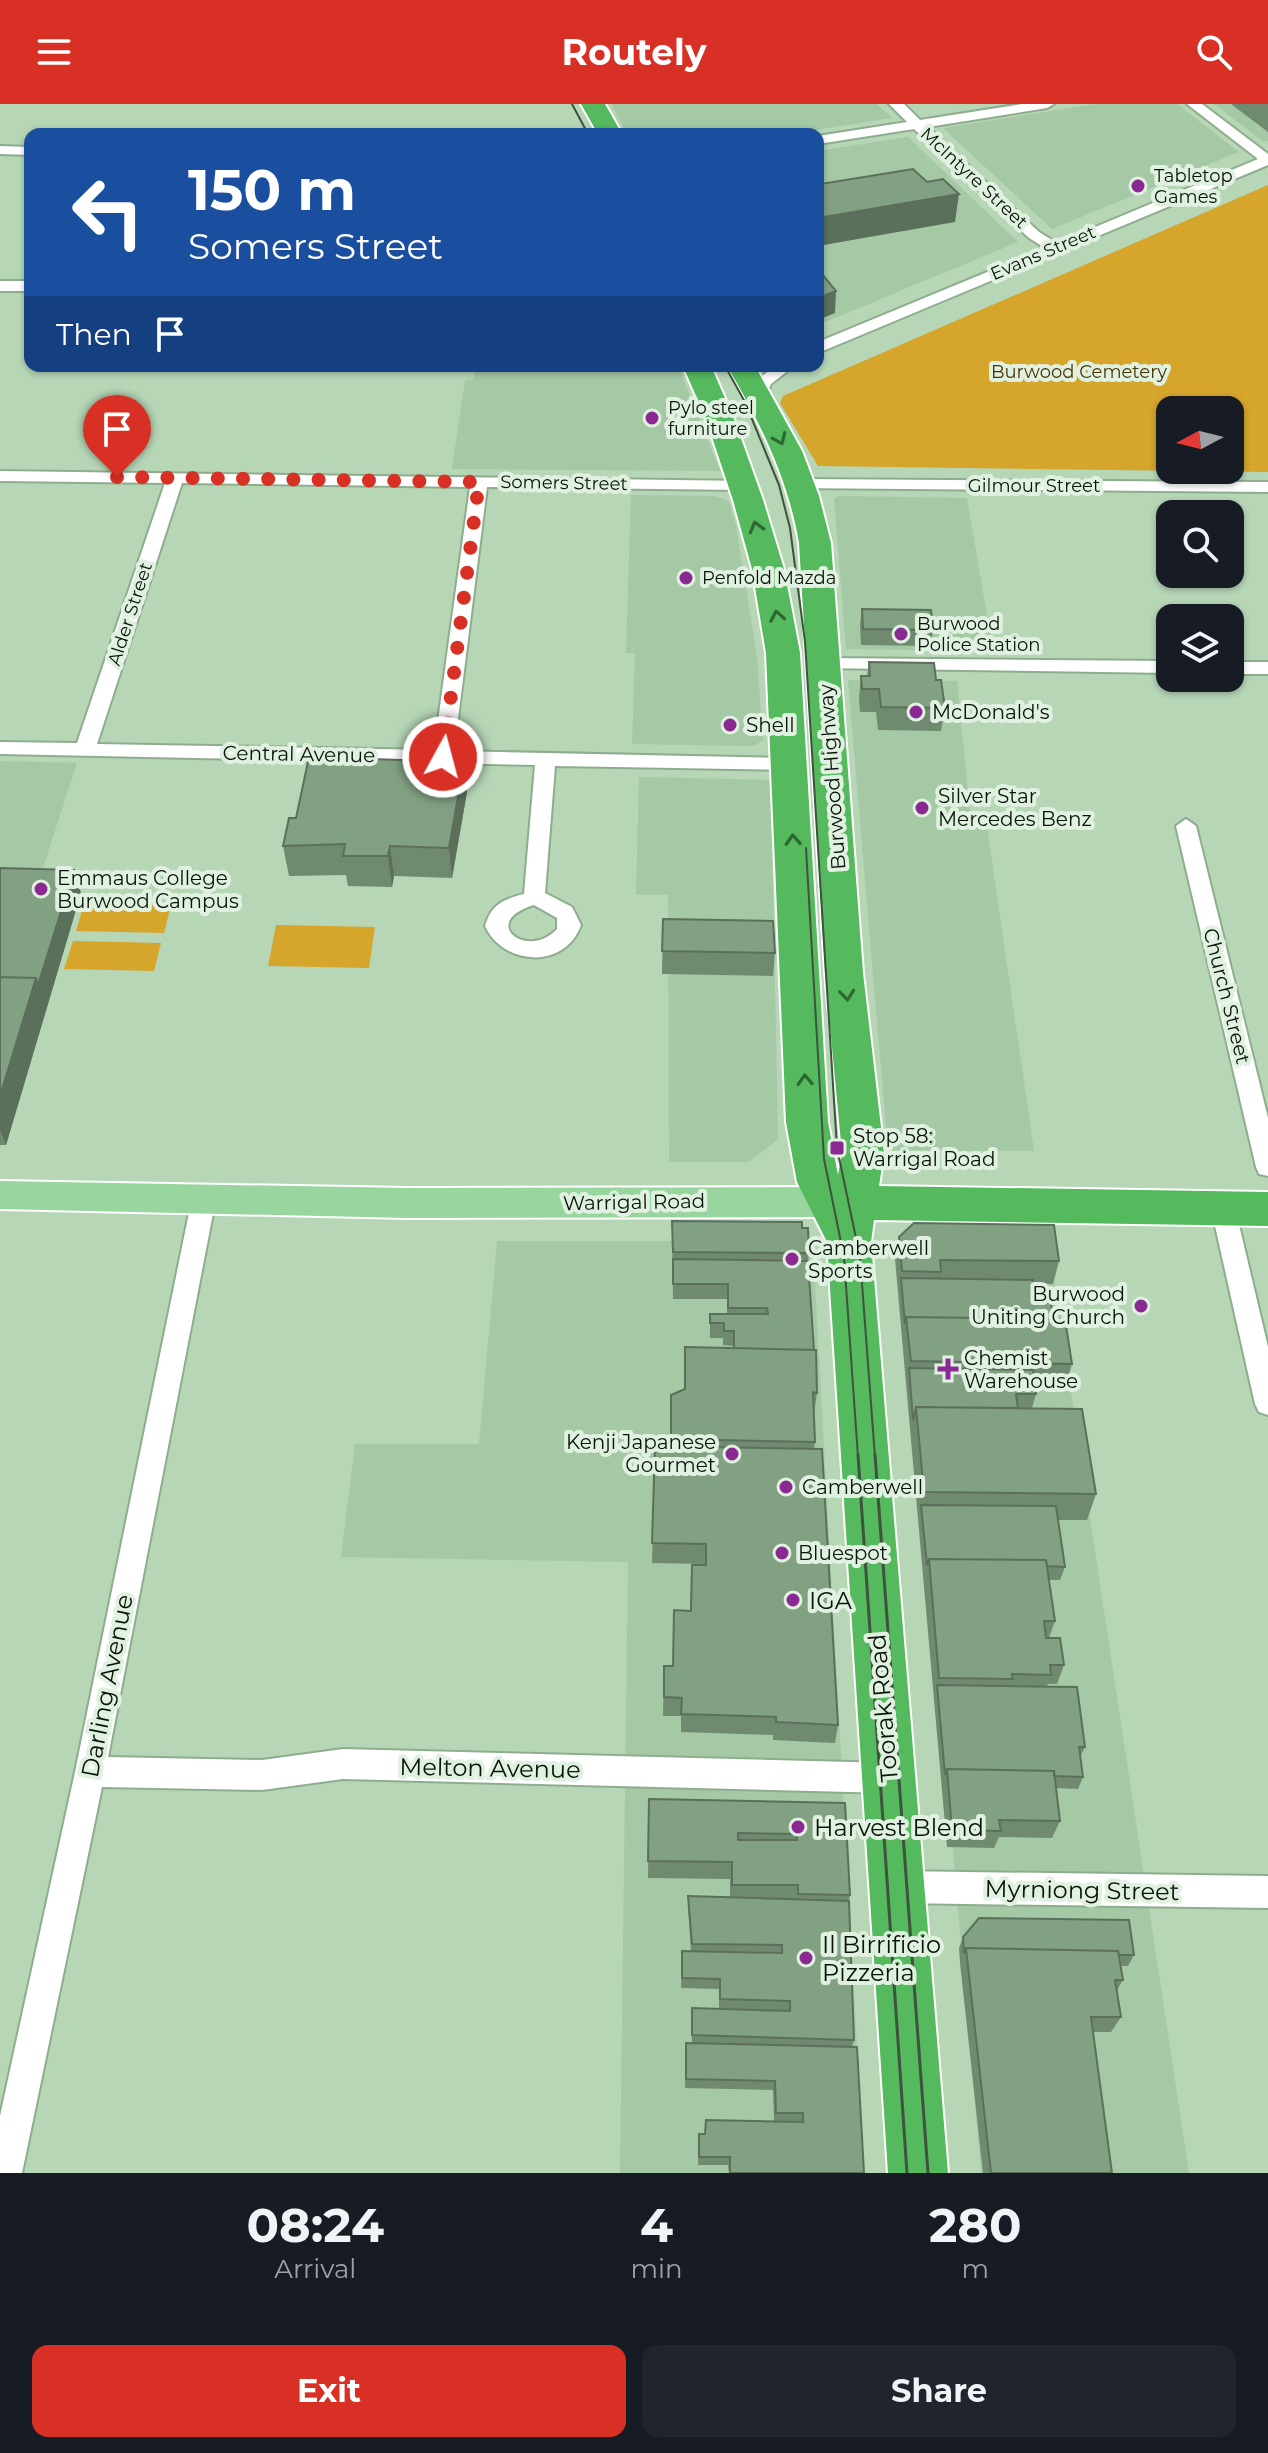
<!DOCTYPE html>
<style>
body{margin:0;font-family:Montserrat,sans-serif;background:#20242c;color:#f1f3f6;height:100vh;display:flex;flex-direction:column;font-size:30px;white-space:nowrap}
*{box-sizing:border-box;margin:0}
p{font-size:26px;color:#9ea1a6}
.icon{flex:none;width:44px;height:44px;fill:none;stroke:currentColor;stroke-width:2;stroke-linecap:round;stroke-linejoin:round}
.map{position:relative;height:2069px;overflow:hidden}
.sheet{display:flex;flex-direction:column;background:#171b24;flex:1}
.sheet>*{flex:none}
.hud{position:absolute;left:24px;top:24px;width:800px;height:244px;border-radius:16px;box-shadow:0 2px 6px #0004;background:#1a4fa0;color:#fff;overflow:hidden}
.needle{width:52px;rotate:263deg}
.tools{position:absolute;left:1156px;top:292px;display:grid;gap:16px}
.tools a{display:grid;place-items:center;width:88px;height:88px;border-radius:16px;background:#171b24;box-shadow:0 2px 6px #0004;font-size:40px}
.pin{position:absolute;display:grid;place-items:center;width:68px;height:68px;color:#fff;margin:-82px -34px;border-radius:50% 50% 50% 0;rotate:-45deg;box-shadow:0 0 8px #0007}
.pin .icon{rotate:45deg}
.me{position:absolute;width:88px;margin:-44px;rotate:7deg;stroke-linejoin:round;filter:drop-shadow(0 0 6px #0008)}
.turn{display:flex;align-items:center;gap:28px;height:168px;padding:0 32px;font-size:36px}
.turn .icon{width:104px;height:104px;stroke-width:2.5}
.turn b{display:block;font-size:56px;line-height:68px}
.then{display:flex;align-items:center;height:76px;padding:0 32px;background:#0003;gap:16px;font-size:30px}
.eta{display:flex;justify-content:space-evenly;align-items:center;height:136px;text-align:center}
.eta b{font-size:48px;font-weight:700;line-height:56px}
.action{display:flex;gap:16px;margin-top:auto;padding:16px 32px}
.action a{flex:1;height:92px;border-radius:16px;background:#d93025;color:#fff;font-size:32px;font-weight:700;line-height:92px;text-align:center}
.action a+a{background:#20242c;color:#f1f3f6}
header{display:flex;justify-content:space-between;align-items:center;height:104px;padding:0 32px;background:#d93025;color:#fff;font-size:36px;font-weight:700}
.map>svg:first-child{display:block}
.built{fill:#a5c8a5}
.green{fill:#d5a52c;fill-rule:evenodd}
.lines{fill:none;stroke-linecap:round;stroke-linejoin:round}
.street-casing{stroke:#8ead8e;stroke-width:4}
.primary-casing{stroke:#fff;stroke-width:4}
.highway-casing{stroke:#fff;stroke-width:4}
.street{fill:#fff;fill-rule:evenodd}
.primary{fill:#99d59e;fill-rule:evenodd}
.highway{fill:#55b95d;fill-rule:evenodd}
.tram-far1{stroke:#3f513f;stroke-width:2}
.tram{stroke:#3f513f;stroke-width:3}
.wall{fill:#708a70}
.shaded-wall{fill:#5b705b}
.building{fill:#82a082;stroke:#5b705b;stroke-width:2;fill-rule:evenodd}
.oneway{stroke:#2f6633}
.route{stroke:#d93025;stroke-width:14;stroke-dasharray:0 25.2}
.poi-dot{fill:#8b2992;stroke:#e1f1e1;stroke-width:3}
.labels{text-anchor:middle;dominant-baseline:central;stroke-width:8;stroke-linejoin:round;paint-order:stroke}
.far-poi-label{font-size:18px;fill:#091409;stroke:#e1f1e1;text-anchor:start}
.far-street-label{font-size:18px;fill:#091409;stroke:#e1f1e1}
.far-park-label{font-size:18px;fill:#493502;stroke:#e1f1e1}
.poi-label{font-size:20px;fill:#091409;stroke:#e1f1e1;text-anchor:start}
.street-label{font-size:20px;fill:#091409;stroke:#e1f1e1}
.near-poi-label{font-size:24px;fill:#091409;stroke:#e1f1e1;text-anchor:start}
.near-street-label{font-size:24px;fill:#091409;stroke:#e1f1e1}
</style>
<header><svg class="icon" aria-label="menu" viewBox="0 0 24 24"><path d="M4 6h16M4 12h16M4 18h16"/></svg>Routely<svg class="icon" aria-label="search" viewBox="0 0 24 24"><circle cx="10" cy="10" r="6"/><path d="M15 15l6 6"/></svg></header>
<div class="map">
<svg width="1268" height="2069" viewBox="0 0 1268 2069">
<rect width="100%" height="100%" fill="#b6d6b6"/>
<path class="built" d="M611 0H877L892 14 791 30H627Z
M1096 0H1177L1239 48 1052 125 943 24Z
M1214 0H1268V37L1264 38Z
M908 33 1018 138 818 221V47Z
M476 262H678L720 367 452 365 465 276 474 275Z
M631 391 715 392 729 397 736 422 757 553 763 636 754 642 632 640 635 549H626Z
M838 392 967 394 993 547 846 545 834 395Z
M848 576 957 577 970 707 985 709 1034 1047 888 1046Z
M0 657 77 659 38 779 82 781 46 904H0Z
M639 673 771 676 778 1035 749 1058H669L668 791H636Z
M497 1137H806L813 1144 864 2069H620L628 1458 341 1453 355 1340H479Z
M1049 1143 1189 2069H981L901 1151Z"/>
<path class="green" d="M1268 81V368L818 362 780 299 783 292ZM1230 306V366H1170V306Z
M84 800 171 801 164 829 76 827Z
M276 821 375 823 369 864 268 862Z
M73 837 161 839 154 867 64 865Z"/>
<g class="lines">
<g class="street-casing">
<path id="street" d="M889 0H904L920 16 1022 0H1054L1047 4 928 23 1039 128 1057 139 1258 55 1187 0H1202L1268 50V61L818 249V238L1045 144 1029 134 914 25 818 40V32L907 18Z
M0 42 30 43V51L0 50Z
M0 177H30V187H0Z
M776 262H794L771 280 765 294H753L751 291 758 275Z
M0 367 749 377 752 381 749 385 743 386 487 383 454 647 790 654 800 660 790 666 555 662 545 789 572 803 581 821C565 866 503 862 485 822 491 800 504 795 524 790L535 661 0 650V638L77 639 165 379 0 377ZM182 379 470 383 434 646 97 640ZM534 801 557 814V825C527 857 478 818 534 801Z
M800 375 1268 378V388L794 384 791 380Z
M825 554 1170 557V569L818 564 815 560 818 556Z
M1230 558H1268V570H1230Z
M1186 715 1196 722 1268 1014V1072L1259 1070 1256 1063 1176 722Z
M204 1084 213 1087 216 1094 108 1653 262 1656 343 1645 889 1659 900 1663 904 1674 900 1685 889 1689 343 1675 262 1686 102 1683 22 2069H0V2012L75 1668 192 1094 195 1087Z
M1223 1094 1232 1097 1235 1104 1268 1243V1311L1259 1308 1255 1300 1211 1104 1214 1097Z
M896 1767 1268 1772V1804L896 1799 885 1794 880 1783 885 1772Z"/>
</g>
<g class="primary-casing">
<path id="primary" d="M0 1077 408 1084 827 1083 840 1088 845 1098 840 1108 827 1113 408 1114 0 1105Z"/>
</g>
<g class="highway-casing">
<path id="highway" d="M581 0H605L622 30H598Z
M683 262H711L734 315 763 396 784 465 800 549 828 1018 838 1071 842 1049 825 869 799 439C788 374 760 318 727 262H755L802 347 819 392 831 439 863 869 884 1049 879 1082 1268 1088V1122L874 1116 871 1138 948 2069H888L827 1138 797 1078 786 1018 766 549 752 465 733 396 706 315Z"/>
</g>
<use href="#street" class="street"/>
<use href="#primary" class="primary"/>
<use href="#highway" class="highway"/>
<path class="tram-far1" d="M572 0 588 30
M725 262 745 298 779 381 790 424 805 538 837 1044 860 1153 875 1353
M806 744 824 1055 844 1153 858 1353"/>
<path class="tram" d="M858 1351 907 2069
M875 1351 928 2069"/>
</g>
<path class="wall" d="M1231 0H1268V28Z
M862 505 933 526 931 542 861 541 860 521Z
M869 558 936 576 945 604 941 627 878 626 876 608H860L859 595 861 572H867Z
M464 658 467 688 452 774 394 772 392 783 348 782 346 771 289 772 283 742 296 714Z
M0 764 81 789 6 1041H0Z
M663 815 775 849 773 872 662 870Z
M672 1117 802 1124 809 1149 808 1157 817 1289 814 1310 815 1338 814 1345 838 1621 835 1639 773 1636V1631L681 1628V1612H663L664 1562H672L690 1507 692 1461H705V1460L652 1459 655 1342H671V1291L684 1285 685 1243 733 1244V1242L723 1241V1234H710V1210H727V1195H673Z
M899 1133 1059 1157 1053 1180 1033 1179 1036 1199 1053 1215 1072 1260 1066 1281H1035L1036 1290 1032 1304 1096 1390 1087 1416H1058L1065 1463 1060 1476H1049L1055 1517 1049 1534 1064 1561 1057 1580H1048L1047 1582 1085 1643 1080 1653 1083 1673 1078 1685 1056 1684 1060 1717 1052 1734 999 1733 994 1744 947 1743 895 1155Z
M649 1695 845 1699 850 1791 849 1797 854 1936 852 1943 864 2069H729L728 2061H698L699 2030H705L706 2016 774 2017 773 1986 685 1984 686 1939H692V1904H719V1885L681 1884 682 1847H691L688 1803V1792L730 1793V1775L648 1774Z
M963 1833 1134 1851 1128 1862H1121L1123 1876 1117 1886 1121 1913 1111 1928H1093L1112 2069H983L960 1859 959 1844Z"/>
<path class="shaded-wall" d="M959 90 955 118 818 142V114Z
M836 187 835 209 818 216V194Z
M464 658 467 688 452 774 449 744Z
M390 742 394 772 392 783 388 752Z
M74 766 81 789 6 1041 0 1026V992L36 874Z"/>
<path class="building" d="M913 65 927 78 943 75 959 90 818 114V77L821 80Z
M818 165 836 187 818 194Z
M862 505 931 506 933 526 863 525Z
M869 558 934 559 936 576H941L945 604 881 603 879 585H862L861 572H870Z
M309 653 464 658 449 744 390 742 388 752H343L345 740 283 742 289 714H296Z
M0 764 74 766 38 881 36 874 0 873Z
M663 815 773 817 775 849 662 847Z
M0 873 36 874 0 992Z
M672 1117 802 1118V1124H808L809 1149 673 1148Z
M914 1119 1054 1121 1059 1157 940 1156 941 1168 902 1167 899 1133Z
M673 1155 808 1157 814 1246 734 1244V1227H724V1219H710V1210H768L767 1204H728V1180H673Z
M901 1174 1033 1176 1036 1199H1051L1053 1215 906 1213 905 1220Z
M906 1213 1065 1215 1072 1260 911 1257Z
M685 1243 816 1246 817 1289 813 1288 815 1338 671 1335V1291L685 1285Z
M909 1264 1033 1266 1036 1290H1016L1018 1304 916 1303 913 1316Z
M916 1303 1082 1305 1096 1390 924 1388Z
M655 1342 822 1345 838 1621 776 1618V1613L681 1610 682 1594 664 1593V1562H673L674 1506 691 1507 692 1461H706V1440L652 1439Z
M921 1401 1056 1402 1065 1463 1047 1462 1046 1456 929 1455 927 1461Z
M929 1455 1046 1456 1055 1517H1044L1046 1534H1060L1064 1561H1050L1051 1571 1012 1570 1013 1575 939 1574Z
M937 1581 1077 1583 1085 1643H1079L1083 1673 1054 1672V1667L947 1665 945 1671Z
M947 1665 1054 1667 1060 1717 999 1716 1001 1727 952 1726Z
M649 1695 845 1699 850 1791 798 1790V1781H732V1758L648 1757ZM738 1729 797 1730V1736H738Z
M688 1792 849 1797 854 1936 692 1931V1904L790 1907V1897L720 1895V1875L682 1874V1847L782 1849V1841L692 1840Z
M979 1814 1129 1816 1134 1851H1119L1118 1847 966 1844 964 1849 963 1833Z
M966 1844 1118 1847 1123 1876H1115L1121 1913H1091L1112 2069H991Z
M686 1939 857 1943 864 2069H730V2053H699V2030H705L706 2016 803 2018V2009H776L775 1977 686 1975Z"/>
<defs><path id="oneway-chevron" d="M-2-3.5L2.5 0L-2 3.5" fill="none" stroke-width="1.6" stroke-linecap="round" stroke-linejoin="round" transform="scale(2)"/></defs>
<g class="oneway">
<use href="#oneway-chevron" transform="translate(780 335) rotate(66)"/>
<use href="#oneway-chevron" transform="translate(756 423) rotate(-106)"/>
<use href="#oneway-chevron" transform="translate(777 512) rotate(-100)"/>
<use href="#oneway-chevron" transform="translate(793 736) rotate(-93)"/>
<use href="#oneway-chevron" transform="translate(847 891) rotate(84)"/>
<use href="#oneway-chevron" transform="translate(805 976) rotate(-93)"/>
</g>
<g class="lines">
<path class="route" d="M117 373 479 378 443 653"/>
</g>
<g class="poi-dot">
<circle cx="1138" cy="82" r="8"/>
<circle cx="652" cy="314" r="8"/>
<circle cx="686" cy="474" r="8"/>
<circle cx="901" cy="530" r="8"/>
<circle cx="916" cy="608" r="8"/>
<circle cx="730" cy="621" r="8"/>
<circle cx="922" cy="704" r="8"/>
<circle cx="41" cy="785" r="8"/>
<rect x="829" y="1036" width="16" height="16" rx="4"/>
<circle cx="792" cy="1155" r="8"/>
<circle cx="1141" cy="1202" r="8"/>
<path d="M944 1253h8v8h8v8h-8v8h-8v-8h-8v-8h8z"/>
<circle cx="732" cy="1350" r="8"/>
<circle cx="786" cy="1383" r="8"/>
<circle cx="782" cy="1449" r="8"/>
<circle cx="793" cy="1496" r="8"/>
<circle cx="798" cy="1723" r="8"/>
<circle cx="806" cy="1854" r="8"/>
</g>
<g class="labels">
<g class="far-poi-label">
<text x="1154" y="72">Tabletop<tspan x="1154" dy="21">Games</tspan></text>
<text x="668" y="304">Pylo steel<tspan x="668" dy="21">furniture</tspan></text>
<text x="702" y="474">Penfold Mazda</text>
<text x="917" y="520">Burwood<tspan x="917" dy="21">Police Station</tspan></text>
</g>
<g class="far-street-label">
<text transform="translate(974 74) rotate(43)">McIntyre Street</text>
<text transform="translate(1043 149) rotate(-23)">Evans Street</text>
<text transform="translate(564 379) rotate(1)">Somers Street</text>
<text x="1034" y="382">Gilmour Street</text>
<text transform="translate(130 510) rotate(-72)">Alder Street</text>
</g>
<g class="far-park-label">
<text x="1079" y="268">Burwood Cemetery</text>
</g>
<g class="poi-label">
<text x="932" y="608">McDonald's</text>
<text x="746" y="621">Shell</text>
<text x="938" y="692">Silver Star<tspan x="938" dy="23">Mercedes Benz</tspan></text>
<text x="57" y="774">Emmaus College<tspan x="57" dy="23">Burwood Campus</tspan></text>
<text x="853" y="1032">Stop 58:<tspan x="853" dy="23">Warrigal Road</tspan></text>
<text x="808" y="1144">Camberwell<tspan x="808" dy="23">Sports</tspan></text>
<text x="1125" y="1190" text-anchor="end">Burwood<tspan x="1125" dy="23">Uniting Church</tspan></text>
<text x="964" y="1254">Chemist<tspan x="964" dy="23">Warehouse</tspan></text>
<text x="716" y="1338" text-anchor="end">Kenji Japanese<tspan x="716" dy="23">Gourmet</tspan></text>
<text x="802" y="1383">Camberwell</text>
<text x="798" y="1449">Bluespot</text>
</g>
<g class="street-label">
<text transform="translate(299 650) rotate(1)">Central Avenue</text>
<text transform="translate(832 673) rotate(-94)">Burwood Highway</text>
<text transform="translate(1227 892) rotate(76)">Church Street</text>
<text transform="translate(634 1098) rotate(-1)">Warrigal Road</text>
</g>
<g class="near-poi-label">
<text x="809" y="1496">IGA</text>
<text x="814" y="1723">Harvest Blend</text>
<text x="822" y="1840">Il Birrificio<tspan x="822" dy="28">Pizzeria</tspan></text>
</g>
<g class="near-street-label">
<text transform="translate(107 1582) rotate(-79)">Darling Avenue</text>
<text transform="translate(883 1604) rotate(-95)">Toorak Road</text>
<text transform="translate(490 1664) rotate(1)">Melton Avenue</text>
<text transform="translate(1082 1786) rotate(1)">Myrniong Street</text>
</g>
</g>
</svg>
<div class="tools">
<a><svg class="needle" viewBox="-14 -14 28 28"><path d="M0-13l5 13h-10z" fill="#e53935"/><path d="M0 13l5-13h-10z" fill="#9ea1a6"/></svg></a>
<a><svg class="icon" aria-label="search" viewBox="0 0 24 24"><circle cx="10" cy="10" r="6"/><path d="M15 15l6 6"/></svg></a>
<a><svg class="icon" aria-label="layers" viewBox="0 0 24 24"><path d="M12 4l9 5-9 5-9-5zM3 14l9 5 9-5"/></svg></a>
</div>
<div class="pin" style="left:117px;top:373px;background:#d93025"><svg class="icon" aria-label="arrive" viewBox="0 0 24 24"><path d="M6 21V4h12l-3 4 3 4H6"/></svg></div>
<svg class="me" style="left:443px;top:653px" viewBox="-20 -20 40 40"><circle r="17" fill="#d93025" stroke="#fff" stroke-width="3"/><path d="M0-11L8 9 0 5-8 9z" fill="#fff"/></svg>
<div class="hud">
<div class="turn"><svg class="icon" aria-label="left" viewBox="0 0 24 24"><path d="M17 20v-9H6M10 6l-5 5 5 5"/></svg><div><b>150 m</b>Somers Street</div></div>
<div class="then">Then<svg class="icon" aria-label="arrive" viewBox="0 0 24 24"><path d="M6 21V4h12l-3 4 3 4H6"/></svg></div>
</div>
</div>
<section class="sheet">
<div class="eta">
<div><b>08:24</b><p>Arrival</p></div>
<div><b>4</b><p>min</p></div>
<div><b>280</b><p>m</p></div>
</div>
<div class="action"><a>Exit</a><a>Share</a></div>
</section>
